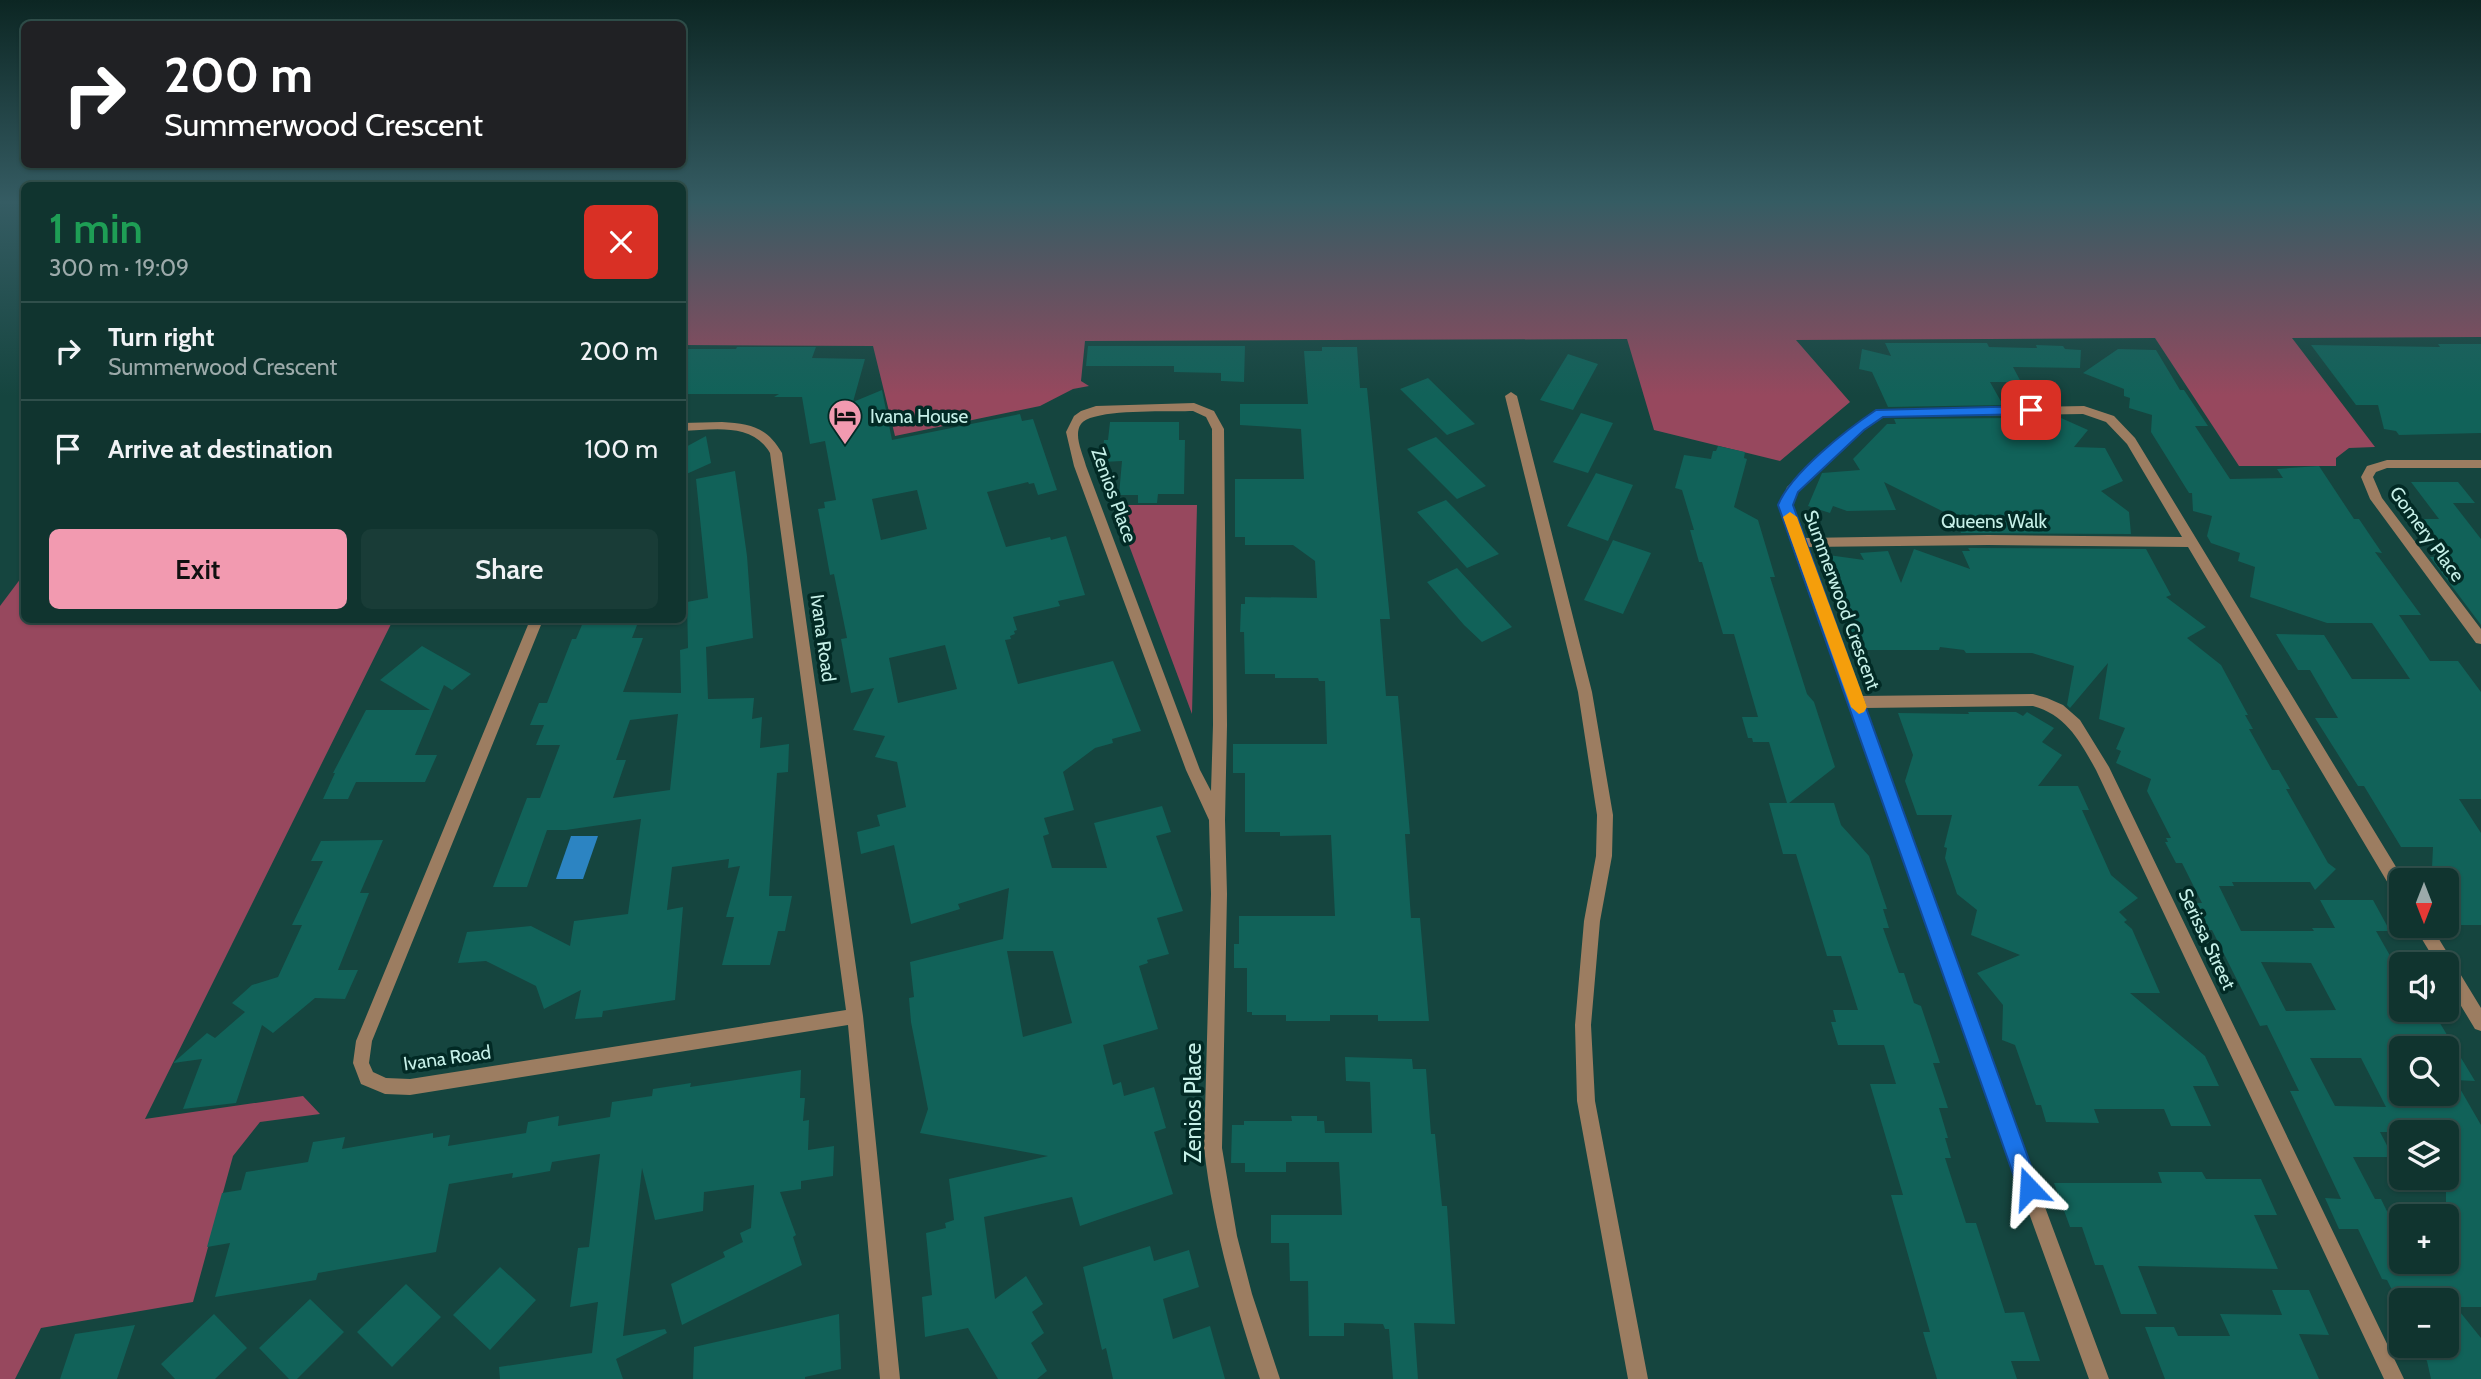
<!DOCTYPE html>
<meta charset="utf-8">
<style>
body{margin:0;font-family:Cabin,sans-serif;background:#193c37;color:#f1f3f6;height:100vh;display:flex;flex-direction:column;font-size:26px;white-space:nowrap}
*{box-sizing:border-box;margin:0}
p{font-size:23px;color:#9caaaa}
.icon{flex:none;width:38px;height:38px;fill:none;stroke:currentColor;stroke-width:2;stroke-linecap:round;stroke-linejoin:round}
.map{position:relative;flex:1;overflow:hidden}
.sheet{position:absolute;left:21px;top:182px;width:665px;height:441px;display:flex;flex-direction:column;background:#10342f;border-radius:10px;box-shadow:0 2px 5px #0004,0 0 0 2px #304f4b}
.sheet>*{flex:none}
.hud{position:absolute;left:21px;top:21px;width:665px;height:147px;border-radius:10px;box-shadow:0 2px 5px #0004,0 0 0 2px #304f4b;background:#202124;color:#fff;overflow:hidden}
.needle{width:46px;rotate:180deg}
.fabs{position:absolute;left:2389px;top:868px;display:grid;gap:14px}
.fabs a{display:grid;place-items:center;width:70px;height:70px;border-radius:10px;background:#10342f;box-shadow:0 2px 5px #0004,0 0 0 2px #304f4b;font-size:35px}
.pin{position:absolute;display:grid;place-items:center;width:60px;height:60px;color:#fff;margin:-30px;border-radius:14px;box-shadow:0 4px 10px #0006}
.me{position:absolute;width:77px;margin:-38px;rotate:340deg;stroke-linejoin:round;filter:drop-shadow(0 0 5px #0008)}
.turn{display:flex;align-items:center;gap:24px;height:147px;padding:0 28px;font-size:32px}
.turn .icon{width:91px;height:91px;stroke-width:2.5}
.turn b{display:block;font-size:49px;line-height:60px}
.round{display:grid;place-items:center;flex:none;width:74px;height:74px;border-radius:10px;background:#193c37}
.headline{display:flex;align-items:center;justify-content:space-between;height:119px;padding:0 28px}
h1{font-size:42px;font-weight:600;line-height:52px;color:#1e9e55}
.cta{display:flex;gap:14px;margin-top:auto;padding:14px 28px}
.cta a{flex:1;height:80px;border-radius:10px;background:#f29ab0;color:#111;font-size:28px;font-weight:600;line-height:80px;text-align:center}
.cta a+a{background:#193c37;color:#f1f3f6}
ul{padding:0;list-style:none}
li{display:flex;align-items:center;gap:21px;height:98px;padding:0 28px;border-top:2px solid #304f4b}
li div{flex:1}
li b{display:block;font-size:26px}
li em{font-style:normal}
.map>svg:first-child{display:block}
.green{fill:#97485e}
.water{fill:#2c84c2}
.building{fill:#116259;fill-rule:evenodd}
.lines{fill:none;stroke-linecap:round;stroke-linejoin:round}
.street{fill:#9c7d61;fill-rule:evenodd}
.route{fill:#1a73e8;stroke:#114b97;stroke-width:2}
.slow{fill:#f59e0b}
.labels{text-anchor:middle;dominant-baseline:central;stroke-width:7;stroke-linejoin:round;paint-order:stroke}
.poi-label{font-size:19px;fill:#c6f0e8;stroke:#022a25;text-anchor:start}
.street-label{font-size:19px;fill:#c6f0e8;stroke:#022a25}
.near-street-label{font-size:23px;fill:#c6f0e8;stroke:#022a25}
</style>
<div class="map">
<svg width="2481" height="1379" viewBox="0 0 2481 1379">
<rect width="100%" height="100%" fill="#15453f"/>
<path class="green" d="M683 203H2481V337L2292 338 2375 447 2349 448 2336 458V466H2239L2155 338 1796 340 1850 402 1780 461 1654 430 1627 339 1085 341 1081 381 1089 386 1073 389 1040 406 895 436 873 346 683 345Z
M1114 505H1197L1192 714Z
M24 574V620H393L145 1119 303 1096 320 1114 260 1122 233 1156 193 1302 41 1328 15 1379H0V606Z"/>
<path class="water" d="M571 836H598L583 879H556Z"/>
<path class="building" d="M1885 343H1987L1989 347 2037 348 2036 345 2063 346 2065 349 2081 350 2080 368 2013 367 2021 382H1990L2003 405 1888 407 1872 372 1859 369 1862 349 1891 356Z
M2438 344H2481V433L2399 435 2396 431 2384 429 2378 405H2356L2311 345 2440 347Z
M1088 346H1245L1244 382 1221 381V373L1174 372V366H1086Z
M737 347H816L812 358 865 359 853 402 882 390 892 440 1020 414 1022 421 1033 419 1057 490 1038 495 1034 483 1029 484 1028 482 987 492 1006 547 1050 537 1051 540 1066 536 1085 595 1058 601 1060 606 1013 617 1017 630 1014 631 1015 634 1010 636 1011 639 1005 640 1018 684 1113 661 1141 731 1112 739 1113 743 1095 748 1063 772 1074 810 1044 818 1049 834 1043 836 1052 868H1107L1094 823 1162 806 1171 832 1156 836 1183 911 1157 918 1169 954 1147 960 1148 963 1139 966 1158 1029 1103 1045 1113 1085 1121 1082 1124 1096 1154 1087 1166 1128 1154 1132 1173 1194 1080 1226 1072 1197 984 1217 995 1299 1026 1276 1043 1304 1032 1312 1044 1333 1031 1343 1047 1371 1037 1379H998L968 1328 925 1337 922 1297 932 1295 926 1233 946 1228 945 1223 954 1220 949 1179 1048 1156 920 1133 928 1109 911 1022 909 998 914 997 910 962 1003 939 1009 888 958 904 960 909 911 924 894 845 861 854 857 832 880 826 877 815 906 807 897 762 875 757 885 736 853 730 874 688 851 693 841 639 847 638 834 574 830 575 818 509 825 508 824 502 836 500 825 441 810 444 802 397H774L779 394H682V349H736ZM917 490 927 529 881 540 872 499ZM945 645 957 689 898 703 889 658ZM1007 951H1053L1072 1023 1023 1037Z
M1322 347H1357L1360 388H1367L1390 619H1380L1386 696H1398L1410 834H1405L1411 918H1420L1429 1021H1378V1015H1330V1021H1286V1015H1252V1012H1247V968H1234V944H1239V916H1335L1331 835 1280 836V832H1245V773H1233V744H1327L1325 681H1319L1318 678H1275V674H1245L1244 632H1240L1241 604H1245V597L1317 598 1315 561 1293 545H1245V537H1235V479H1304L1301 429 1240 425V404H1308L1304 351H1322Z
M2118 349 2156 350 2180 390H2184L2208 426H2195L2230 479 2283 478 2277 469 2319 466 2354 519H2359L2382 553 2375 552 2421 615H2399L2430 661H2458L2481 692V799H2459L2481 833V925H2446V874L2432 868 2433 847H2401L2364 786H2358L2315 718H2338L2310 670H2298L2276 634 2324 635 2352 679H2410L2372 623H2327L2250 597 2255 567 2238 561 2240 553 2211 543 2207 536 2212 516 2193 511 2192 493H2189L2151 432 2152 415 2129 408 2130 398 2124 396V389L2083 373Z
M1568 354 1598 364 1573 410 1540 400Z
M1428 378 1475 424 1447 435 1400 389Z
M1581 413 1613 423 1588 473 1553 462Z
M2009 418 2011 421H2041L2048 434 2061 418 2088 430 2074 447 2105 448 2123 481 2101 491 2129 512 2131 534 1961 533 1954 517 1884 482 1896 510 1847 511 1833 506 1830 513 1808 506 1822 473 1860 470 1853 459 1887 424H1896L1894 419Z
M1110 422H1179V440H1185L1184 494H1158L1157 503H1138V495H1119L1122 461 1102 462 1104 440H1108Z
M706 436 711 463 682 476V449Z
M1436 437 1486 486 1457 499 1407 449Z
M1718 446 1745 452 1744 458 1747 459 1734 507 1758 520 1775 577H1770L1807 694 1814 702 1835 767 1789 803H1834L1841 825 1869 856 1887 909H1883L1889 928H1883L1899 973H1904L1914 1003 1921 1006 1940 1063H1933L1948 1108H1939L1948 1138H1945L1951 1158H1945L1966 1223H1976L2005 1313 2024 1312 2040 1361H2011L2017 1379H1937L1923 1332H1930L1891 1195H1903L1870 1084H1896L1884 1045H1838L1831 1022H1836L1833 1010H1858L1841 956H1827L1796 854H1783L1769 803H1787L1769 742H1753L1752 738H1748L1742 717H1758L1734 634H1723L1702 562H1699L1690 530H1694L1682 490 1675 488 1684 455 1711 459 1713 451H1716Z
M735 471 747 556 753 638 706 647 708 699 754 698 752 719 762 717 760 748 789 744 788 772 777 773 769 896H792L785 931H778L770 965H722L734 917H726L740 866 728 868 729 859 672 867 667 910 683 907 675 1000 603 1011 602 1017 575 1019 581 990 544 1009 536 986 486 961 458 963 467 932 531 926 570 946 574 921 628 914 641 819 566 830H547L527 887H493L527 798H540L560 745H536L544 725H530L539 703H547L572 639H576L584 620H639L632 638H643L623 692 681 693 680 650 688 648 687 602 708 598 696 479ZM678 714 670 790 613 798 626 760H616L630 720Z
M1596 473 1633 485 1608 541 1567 526Z
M2411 482H2458L2475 503H2453L2481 539V625L2430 557H2442L2413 519H2439Z
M1446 500 1499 554 1467 568 1417 512Z
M1613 540 1651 553 1623 614 1584 600Z
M1968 548 2146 549 2171 595 2166 597 2206 627 2187 638 2221 665 2248 715H2245L2253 729H2249L2272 770H2279L2290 789H2286L2328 863 2336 869 2315 890 2310 882H2232L2234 886H2219L2241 931H2314L2312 928H2335L2320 900H2373L2390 931H2376L2401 975V1010H2432L2475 1081 2455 1080 2481 1125V1307H2456L2481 1338V1379H2431L2427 1361 2417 1348 2446 1346V1300H2397L2387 1280 2382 1279 2358 1229H2339L2325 1198 2341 1199 2290 1091H2299L2267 1025 2260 1026 2212 930H2202L2189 903H2202L2182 863H2176L2165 842H2168L2166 838H2171L2147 791 2151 779 2116 763 2121 751 2116 749 2125 728 2099 719 2108 663 2070 708 2067 705 2074 666 2032 653H1966L1964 650 1940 647 1939 650H1862L1857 635H1850L1821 554 1864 560 1860 553 1888 551 1901 583 1914 549 1970 569 1962 551H1970ZM2261 962 2311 963 2336 1010 2286 1011ZM2401 1048H2446V1094H2401ZM2310 1058H2361L2386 1107 2335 1106ZM2380 1132H2446V1262H2401V1240L2381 1199H2375L2353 1157H2393Z
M1457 568 1512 627 1482 642 1464 625 1427 582Z
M422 646 471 674 452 690 444 685 415 755H437L425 782H356L348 799H323L335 773H333L366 710H430L380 680Z
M1968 712H2016L2023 716 2027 712 2054 728 2042 742 2062 755 2038 786H2078L2089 810H2082L2111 875 2138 898 2119 912 2127 920 2124 922 2132 929 2160 993H2130L2205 1056 2219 1086H2193L2211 1126H2171L2164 1109H2094L2099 1123 2046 1122 2041 1105H2036L2015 1045 2002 1040 2003 1005 1977 973 2020 955 1971 935 1977 910 1957 894 1945 858 1947 848 1944 847 1952 815H1917L1905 781 1913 755 1898 713 1969 714Z
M383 840 360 893H369L338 970H358L345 999 315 998 273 1033 262 1025 236 1103 183 1109 202 1059 173 1063 207 1033 215 1038 245 1012 232 1003 252 985 278 977 302 925H292L323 861H311L321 841Z
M1345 1057 1412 1059 1413 1069H1426L1431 1134H1435L1442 1206H1447L1455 1324 1414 1323 1418 1379H1393L1389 1329H1385L1383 1324 1344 1323V1336H1309L1308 1281H1290L1289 1243H1271V1215H1342L1339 1162H1286V1172H1245V1163H1231L1232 1125H1244V1121H1292L1291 1116H1317V1121H1324L1325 1133H1372L1370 1082 1346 1081Z
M801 1070 800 1098H805L803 1121 809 1120 808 1150 834 1146 833 1176 801 1181V1189L780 1192 796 1235 793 1237 802 1265 682 1325 671 1284 725 1257 723 1252 743 1242 740 1233 751 1228 754 1185 704 1192 703 1211 655 1220 642 1168 623 1336 665 1329 667 1333 616 1359 623 1379H500L499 1367 592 1353 598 1302 570 1307 578 1248 589 1247 600 1154 552 1162 550 1171 512 1178 513 1173 449 1184 436 1252 318 1273 316 1280 215 1297 230 1243 207 1247 222 1193 241 1190 246 1172 308 1162 313 1142 345 1137 342 1149 433 1133V1138L450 1135 448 1146 526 1133 528 1122 559 1116 558 1126 610 1117 612 1102 652 1096 653 1089 691 1083 690 1087Z
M2158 1172H2202L2206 1179H2261L2277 1215H2254L2278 1269 2138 1266 2157 1314H2121L2103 1265H2095L2082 1227H2070L2054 1183H2162Z
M1150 1246 1154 1261 1189 1250 1199 1287 1163 1299 1173 1339 1210 1326 1225 1379H1113L1106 1348 1102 1350 1083 1267Z
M500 1267 536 1300 490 1350 453 1315Z
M406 1284 441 1317 392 1367 357 1332Z
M2272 1290H2309L2329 1335 2299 1334 2319 1379H2165L2145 1327H2174L2178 1336H2230L2220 1314 2282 1315Z
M310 1299 344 1332 297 1379H289L259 1348Z
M214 1314 247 1348 215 1379H175L161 1364Z
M839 1314 841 1369 805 1377V1379H693L694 1347Z
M135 1325 117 1379H60L75 1334Z"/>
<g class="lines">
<path class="street" d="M1511 392 1517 396 1592 692 1613 815 1612 856 1600 921 1591 1025 1595 1101 1648 1379H1628L1577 1101 1575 1025 1584 921 1596 856 1597 815 1578 692 1505 396Z
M1194 403 1214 411 1224 429 1227 725 1225 820 1227 894 1222 1148 1237 1236 1252 1294 1280 1379H1260C1235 1303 1213 1228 1204 1148L1211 894 1209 820 1186 770 1074 466 1066 432 1074 416 1081 411 1096 406ZM1193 411 1206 417 1212 429 1213 725 1211 791 1200 770 1086 466C1083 454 1073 435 1081 424 1092 408 1172 412 1193 411Z
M2084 406 2114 416 2135 438 2404 880H2401V897L2395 895 2188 547 1988 545 1807 547 1860 696 2033 694 2047 698 2063 705 2080 720 2109 767 2404 1379H2384L2096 770C2080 741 2066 715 2033 706L1864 708 1969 1003 2109 1379H2089L1953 1003 1780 505 1787 487 1856 424 1877 410ZM2083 414 2106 422 2127 444 2182 537 1988 535 1804 538 1792 505 1797 492 1864 430 1884 417Z
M722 422C751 424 767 427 782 453L863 1016 900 1379H880L848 1025 410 1095 385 1094 361 1084 353 1063 356 1041 530 620H543L372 1041 369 1063 373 1072 386 1078 410 1079 846 1010 770 453C752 422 713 430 682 431V423Z
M2387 460H2481V468H2387L2376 472 2373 477 2382 498 2481 629V644L2476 643 2370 499 2361 477 2367 466Z
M2414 926H2431L2481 1008V1031L2475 1029 2446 981V964H2437Z"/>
</g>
<linearGradient id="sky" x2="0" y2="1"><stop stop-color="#0c2623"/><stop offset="0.51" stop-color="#355c63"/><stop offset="1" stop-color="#355c63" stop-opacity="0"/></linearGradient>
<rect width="2481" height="396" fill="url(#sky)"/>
<path class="route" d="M2031 406 2037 410 2035 414 1883 417 1864 430 1798 492 1793 505 2039 1188 2036 1195 2029 1198 2021 1195 2018 1188 1778 505C1791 473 1846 430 1876 410Z"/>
<path class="slow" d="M1790 512 1797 517 1867 707 1864 712 1859 714 1851 707 1783 517Z"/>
<defs>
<g id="hotel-pin" transform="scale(1.75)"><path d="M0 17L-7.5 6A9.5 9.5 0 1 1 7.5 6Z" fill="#f29ab0" stroke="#022a25"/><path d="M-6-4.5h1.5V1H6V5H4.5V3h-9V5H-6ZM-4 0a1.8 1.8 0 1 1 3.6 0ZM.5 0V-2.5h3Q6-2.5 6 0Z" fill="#111"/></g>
</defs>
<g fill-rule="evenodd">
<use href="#hotel-pin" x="845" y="416"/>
</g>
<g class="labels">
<g class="poi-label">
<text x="870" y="416">Ivana House</text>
</g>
<g class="street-label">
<text transform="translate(1114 495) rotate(70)">Zenios Place</text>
<text x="1994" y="521">Queens Walk</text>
<text transform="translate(2427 534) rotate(54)">Gomery Place</text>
<text transform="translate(1842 600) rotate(70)">Summerwood Crescent</text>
<text transform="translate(823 638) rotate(82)">Ivana Road</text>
<text transform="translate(2207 939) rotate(65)">Serissa Street</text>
<text transform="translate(447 1058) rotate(-8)">Ivana Road</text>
</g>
<g class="near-street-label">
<text transform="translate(1193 1103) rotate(-90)">Zenios Place</text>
</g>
</g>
</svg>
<div class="fabs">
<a><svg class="needle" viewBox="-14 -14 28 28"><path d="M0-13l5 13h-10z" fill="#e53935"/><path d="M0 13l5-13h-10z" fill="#9caaaa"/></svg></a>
<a><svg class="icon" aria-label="sound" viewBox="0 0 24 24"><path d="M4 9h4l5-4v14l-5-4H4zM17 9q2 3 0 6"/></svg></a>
<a><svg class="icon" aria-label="search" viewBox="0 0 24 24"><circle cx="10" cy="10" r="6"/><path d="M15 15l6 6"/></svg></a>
<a><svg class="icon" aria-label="layers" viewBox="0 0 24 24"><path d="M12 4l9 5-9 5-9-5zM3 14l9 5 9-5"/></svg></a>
<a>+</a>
<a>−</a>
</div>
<div class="pin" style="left:2031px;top:410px;background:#d93025"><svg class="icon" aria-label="arrive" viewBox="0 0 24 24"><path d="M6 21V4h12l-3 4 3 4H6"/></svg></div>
<svg class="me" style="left:2029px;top:1188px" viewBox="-20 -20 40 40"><path d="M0-17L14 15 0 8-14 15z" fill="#1a73e8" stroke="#fff" stroke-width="4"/></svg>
<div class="hud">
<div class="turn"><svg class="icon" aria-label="right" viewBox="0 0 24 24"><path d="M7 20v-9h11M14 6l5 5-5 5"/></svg><div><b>200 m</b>Summerwood Crescent</div></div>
</div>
<section class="sheet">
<div class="headline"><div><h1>1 min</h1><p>300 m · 19:09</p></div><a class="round" style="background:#d93025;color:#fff"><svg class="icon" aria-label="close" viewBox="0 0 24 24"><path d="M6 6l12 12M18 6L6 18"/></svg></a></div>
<ul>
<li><svg class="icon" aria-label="right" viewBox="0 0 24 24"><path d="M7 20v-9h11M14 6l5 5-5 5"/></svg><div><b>Turn right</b><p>Summerwood Crescent</p></div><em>200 m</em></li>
<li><svg class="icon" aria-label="arrive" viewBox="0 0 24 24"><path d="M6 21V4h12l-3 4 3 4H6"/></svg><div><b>Arrive at destination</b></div><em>100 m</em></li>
</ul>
<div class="cta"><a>Exit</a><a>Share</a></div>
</section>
</div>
